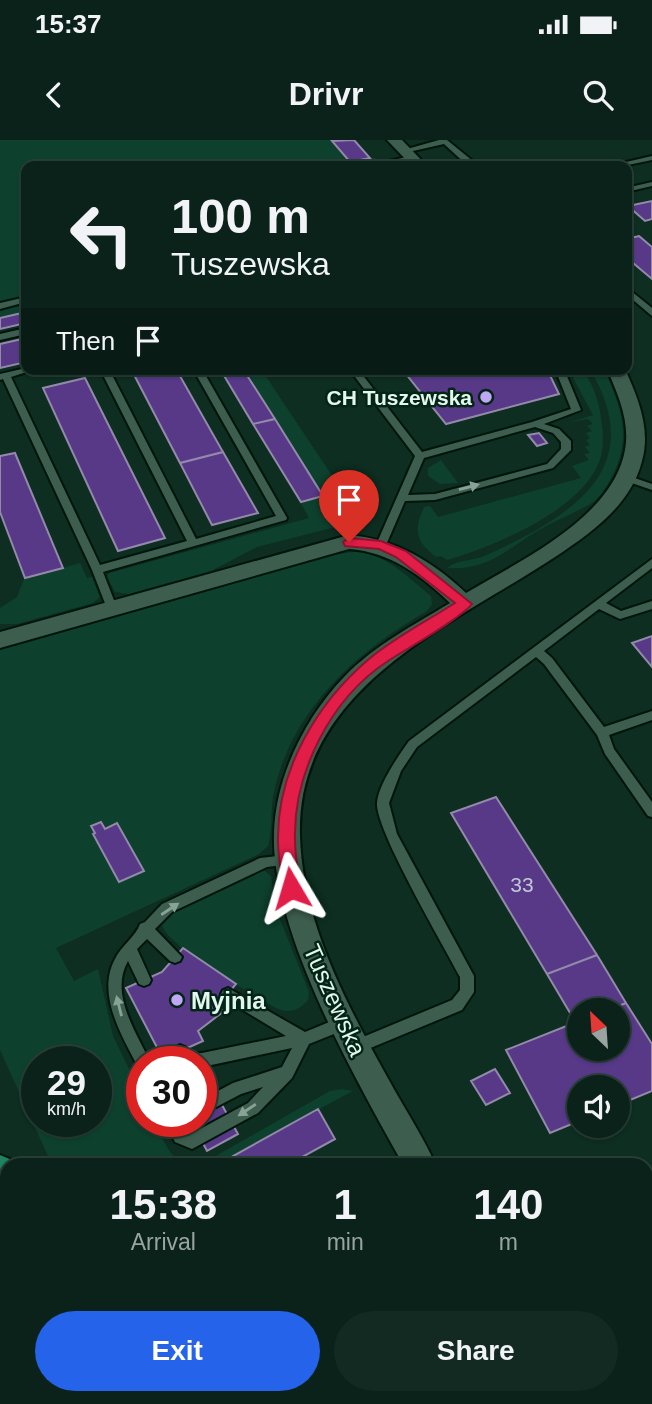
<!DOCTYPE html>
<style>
body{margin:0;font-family:Arial,sans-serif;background:#132a22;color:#f1f3f6;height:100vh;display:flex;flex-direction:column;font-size:26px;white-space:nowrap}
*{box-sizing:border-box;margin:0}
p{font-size:23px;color:#99a4a2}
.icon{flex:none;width:38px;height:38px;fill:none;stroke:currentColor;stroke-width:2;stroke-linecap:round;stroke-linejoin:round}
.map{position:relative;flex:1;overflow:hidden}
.panel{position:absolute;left:0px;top:1018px;width:653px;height:247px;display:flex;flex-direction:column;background:#0a2219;border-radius:21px 21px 0 0;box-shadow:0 2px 5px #0004,0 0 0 2px #2a3f38}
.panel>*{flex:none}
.hud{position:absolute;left:21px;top:21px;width:611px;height:214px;border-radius:14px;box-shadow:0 2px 5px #0004,0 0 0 2px #2a3f38;background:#0a2219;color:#f1f3f6;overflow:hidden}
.needle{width:46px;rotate:335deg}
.tools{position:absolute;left:567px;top:858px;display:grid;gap:14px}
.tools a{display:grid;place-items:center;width:63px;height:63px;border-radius:50%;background:#0a2219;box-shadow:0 2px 5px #0004,0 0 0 2px #2a3f38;font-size:35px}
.speed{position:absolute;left:21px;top:906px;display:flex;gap:14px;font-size:35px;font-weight:700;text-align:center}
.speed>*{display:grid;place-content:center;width:91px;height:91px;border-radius:50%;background:#0a2219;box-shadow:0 2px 5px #0004,0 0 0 2px #2a3f38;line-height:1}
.speed small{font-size:18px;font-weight:400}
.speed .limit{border:10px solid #d22;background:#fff;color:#111}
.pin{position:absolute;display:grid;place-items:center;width:60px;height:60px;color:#fff;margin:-72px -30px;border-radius:50% 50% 50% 0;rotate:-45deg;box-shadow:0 0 7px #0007}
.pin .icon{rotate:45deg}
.me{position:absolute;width:77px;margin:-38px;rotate:353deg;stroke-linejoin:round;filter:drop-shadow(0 0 5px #0008)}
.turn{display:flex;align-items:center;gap:24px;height:147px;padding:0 35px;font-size:32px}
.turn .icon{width:91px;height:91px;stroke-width:2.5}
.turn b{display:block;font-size:49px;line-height:60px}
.then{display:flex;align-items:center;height:66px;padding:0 35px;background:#0003;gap:14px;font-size:26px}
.eta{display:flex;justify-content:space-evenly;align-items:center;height:119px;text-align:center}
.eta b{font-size:42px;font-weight:700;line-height:49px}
.cta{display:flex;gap:14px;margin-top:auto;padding:14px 35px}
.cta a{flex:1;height:80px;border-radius:42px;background:#2563eb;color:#fff;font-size:28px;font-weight:700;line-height:80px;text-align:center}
.cta a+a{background:#132a22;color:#f1f3f6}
.status{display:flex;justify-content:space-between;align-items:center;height:49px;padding:0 35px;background:#0a2219;direction:ltr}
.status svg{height:19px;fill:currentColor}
header{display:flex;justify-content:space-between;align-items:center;height:91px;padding:0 35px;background:#0a2219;font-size:32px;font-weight:700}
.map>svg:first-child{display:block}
.green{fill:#0d412d;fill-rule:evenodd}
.building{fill:#573988;stroke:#938aa9;stroke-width:2}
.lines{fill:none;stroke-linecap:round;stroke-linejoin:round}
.lane-casing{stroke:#00150b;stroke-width:4}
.street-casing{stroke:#00150b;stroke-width:4}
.primary-casing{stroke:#00150b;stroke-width:4}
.lane{fill:#3d5e4e;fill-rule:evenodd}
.street{fill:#3d5e4e;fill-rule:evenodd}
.primary{fill:#1d8360;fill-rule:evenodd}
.oneway{fill:#88a396}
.route{fill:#e11d48;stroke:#92132f;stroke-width:2}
.poi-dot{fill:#bfa8f4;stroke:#032517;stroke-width:2.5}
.labels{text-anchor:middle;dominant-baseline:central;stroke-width:5;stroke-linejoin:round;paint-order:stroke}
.far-poi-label{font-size:21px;font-weight:bold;fill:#e4f7ed;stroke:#032517;text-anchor:end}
.number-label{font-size:21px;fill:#c1c8d4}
.poi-label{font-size:24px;font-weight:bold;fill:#e4f7ed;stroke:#032517;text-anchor:start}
.street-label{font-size:24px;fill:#e4f7ed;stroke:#032517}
</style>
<div class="status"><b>15:37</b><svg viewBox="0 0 49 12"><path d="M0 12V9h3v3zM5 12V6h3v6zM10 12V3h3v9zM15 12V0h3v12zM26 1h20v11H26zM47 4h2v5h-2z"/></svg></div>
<header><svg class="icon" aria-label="back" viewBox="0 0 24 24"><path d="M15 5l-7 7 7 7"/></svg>Drivr<svg class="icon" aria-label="search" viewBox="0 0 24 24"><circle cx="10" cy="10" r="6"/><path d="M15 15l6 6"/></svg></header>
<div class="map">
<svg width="652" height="1264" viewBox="0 0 652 1264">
<rect width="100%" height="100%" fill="#0d2e21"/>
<path class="green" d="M0 0H354L370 18H375L382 26H26V172L0 178Z
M245 229H261L347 358 366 353 367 366 355 379 343 385 257 407 211 431 129 454 115 452 107 437 109 433 309 378 300 362 322 356Z
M582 229C593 244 599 261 601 278 603 290 604 304 601 316 587 369 494 406 447 420L441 416 436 417C416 402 413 390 424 367L430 366 438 377 581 338 572 326 589 320 584 314 590 313 585 307 590 305 586 300 590 298 586 293 592 291 587 286 593 284 588 279 571 282 593 275 572 236 573 231Z
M590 229 604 230C624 270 632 303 609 342 604 350 599 358 592 363 575 373 556 380 539 390 506 410 487 431 447 428 458 419 474 421 487 415 570 376 650 331 590 229Z
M441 320 458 343 440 344 428 336V328Z
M360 411C389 417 409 438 431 456L432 464 427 471C356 512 292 569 274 652 270 670 273 689 268 706L259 714 56 808 74 841 98 829 113 896 142 955V982H155C168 1008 168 1022 200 1025L330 951 342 949 353 951 214 1025H52L0 910V509L338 414ZM37 922H96V982H37Z
M80 423 87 438 92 437 100 457 93 463 17 484H0V468L17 457 24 439Z
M264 730 271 736 275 767 309 852 308 860C298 872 287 874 274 867 252 854 166 805 162 785L172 773Z
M156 1258H323L326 1264H159Z"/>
<path class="building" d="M354 0 370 18 350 22 332 1Z
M652 61V79L645 81 628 66Z
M639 96 652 107V139L626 117V99Z
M26 172V183L0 189V178Z
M26 198V222L0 228V204Z
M131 229H176L223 312 180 323Z
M220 229H243L275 279 253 284Z
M402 229H547L559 254 446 284Z
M85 238 165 398 118 411 43 248Z
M275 279 323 356 301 362 253 284Z
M539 293 547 303 537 306 528 295Z
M223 312 258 373 212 385 180 323Z
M15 313 63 428 25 438 0 372V316Z
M652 496V527L632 503Z
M496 657 597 815 547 834 451 673Z
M101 682 105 689 117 683 144 731 119 742 93 694 95 693 91 686Z
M183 808 236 844 217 867 224 871 198 891 203 901 163 919 126 848 162 832Z
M597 815 626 863 609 870H579V881L576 883 547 834Z
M626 863 652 904V951L618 965V947H579V981L550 993 506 910 579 881V908H618V870H609Z
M495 929 510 953 486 965 471 941Z
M211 945 238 994 207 1011 192 982H201V950Z
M318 969 335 999 302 1017 287 1026H215Z"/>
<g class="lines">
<g class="lane-casing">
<path id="lane" d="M439 0H447L474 22V26H468L444 4 404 13 400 11Z
M411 16H414V20L380 26 376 24Z
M652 16V20L623 26H609Z
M652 42V46L626 52V48Z
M626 147 652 168V176L626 154Z
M26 157V162L0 169V163Z
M26 188V194L0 200V194Z
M26 228 36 229 11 237 100 425 187 401 100 229H109L196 399 276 376 193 229H202L287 378 286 380 103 432 117 468 112 472 108 471 92 430 3 239 0 240V234Z
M349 229H358L422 312 532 282 571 269 555 229H564L581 270 544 284 559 289 571 301V310L553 328 435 360 405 361 386 405 385 407H377L376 405 415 316ZM535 287 553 293 561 302V309L547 324 435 354 408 355 424 318Z
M629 336 652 344V350L626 341V337Z
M652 419V428L606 463 621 471 652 461V469L620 479 599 469 544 511 552 518 604 587 652 571V580L609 595 614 609 652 662V677L648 676 605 614 597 595 544 524 536 517 417 607 401 631 389 663 397 694 474 836V852L462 870 356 914 351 912 349 907 351 902 452 860 460 850V837C444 806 375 689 377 663 378 645 399 615 409 601Z
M287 715 292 716 293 720 292 724 267 727 172 772 155 789 182 817 180 821 175 823 170 821 147 799 137 809 151 840 149 844 144 846 139 844 128 821C109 854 137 893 150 922H142V928L138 927C122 896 96 854 115 819 121 806 136 796 140 784L145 782 162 764 260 718Z
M228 848 305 892 344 876 349 878 351 883 349 888 309 904 292 938 258 973 192 1009 175 1002 165 982H180L185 992 191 994 248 963 263 947 241 954 201 975V960L233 943 282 927 292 908 202 927 201 922H180L173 912 175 907 180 905 185 907 190 913H202L286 896 223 858 221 854 223 850Z
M652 1090V1107L646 1109V1093Z
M420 1258H441L438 1264H417Z"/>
</g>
<g class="street-casing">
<path id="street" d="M387 0H402L427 26H412Z
M607 229H625C638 258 651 289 642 321 631 365 591 393 555 417 452 485 296 548 300 695 302 786 352 874 395 951 409 976 425 1000 436 1026H404C356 940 270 790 274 692 276 635 306 576 345 536 375 505 414 485 450 463 421 435 390 412 349 409L0 508V492L349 395C396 399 432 421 466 453 521 420 620 375 626 302 628 277 617 252 607 229Z
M652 1223V1258L646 1260 641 1258H646V1225Z
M552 1258H587L589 1264H554Z
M594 1258H636L634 1264H592Z"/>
</g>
<g class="primary-casing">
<path id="primary" d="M0 1015 17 1022 19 1026H7V1081L0 1078Z
M62 1258H116L118 1264H64Z"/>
</g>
<use href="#lane" class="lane"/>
<use href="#street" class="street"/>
<use href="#primary" class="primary"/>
</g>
<defs><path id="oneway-solid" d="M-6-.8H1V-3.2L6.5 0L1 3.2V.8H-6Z" transform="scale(1.75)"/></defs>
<g class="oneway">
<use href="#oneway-solid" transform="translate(469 347) rotate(-15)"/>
<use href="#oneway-solid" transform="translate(170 769) rotate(-33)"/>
<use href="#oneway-solid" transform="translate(119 866) rotate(-104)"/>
<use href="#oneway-solid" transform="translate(247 970) rotate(147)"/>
</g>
<path class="route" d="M349 398 381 401 406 411 472 464C460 479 406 509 388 521 331 558 293 633 295 700 295 716 298 732 300 748L297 753 291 755 285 753 283 748C281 732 278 716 278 700 277 630 317 563 369 519 394 498 427 481 455 463L396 417 379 409 345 406 343 402Z"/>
<g class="poi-dot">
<circle cx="486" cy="257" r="7"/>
<circle cx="177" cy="860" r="7"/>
</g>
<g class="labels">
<g class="far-poi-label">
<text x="472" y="257">CH Tuszewska</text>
</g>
<g class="number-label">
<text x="522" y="744">33</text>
</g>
<g class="poi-label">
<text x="191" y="860">Myjnia</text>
</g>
<g class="street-label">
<text transform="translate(335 860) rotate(66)">Tuszewska</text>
</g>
</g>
</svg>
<div class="tools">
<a><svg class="needle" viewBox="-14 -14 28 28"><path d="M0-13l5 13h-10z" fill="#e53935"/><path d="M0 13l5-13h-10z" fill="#99a4a2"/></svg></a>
<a><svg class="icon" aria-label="sound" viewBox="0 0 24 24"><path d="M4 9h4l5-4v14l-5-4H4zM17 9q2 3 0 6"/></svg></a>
</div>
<div class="speed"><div>29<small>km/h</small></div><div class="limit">30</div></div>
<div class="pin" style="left:349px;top:402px;background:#d93025"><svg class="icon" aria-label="arrive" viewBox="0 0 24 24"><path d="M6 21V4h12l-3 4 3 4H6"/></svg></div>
<svg class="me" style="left:291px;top:748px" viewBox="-20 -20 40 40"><path d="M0-17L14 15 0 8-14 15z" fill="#e11d48" stroke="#fff" stroke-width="4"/></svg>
<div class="hud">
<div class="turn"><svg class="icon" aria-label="left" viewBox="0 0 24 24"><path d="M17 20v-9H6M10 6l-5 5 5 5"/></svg><div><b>100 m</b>Tuszewska</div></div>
<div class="then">Then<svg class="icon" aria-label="arrive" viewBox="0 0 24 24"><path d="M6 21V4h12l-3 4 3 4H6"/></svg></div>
</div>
<section class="panel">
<div class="eta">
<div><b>15:38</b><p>Arrival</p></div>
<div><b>1</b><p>min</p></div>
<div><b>140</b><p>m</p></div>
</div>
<div class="cta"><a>Exit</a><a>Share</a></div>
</section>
</div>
